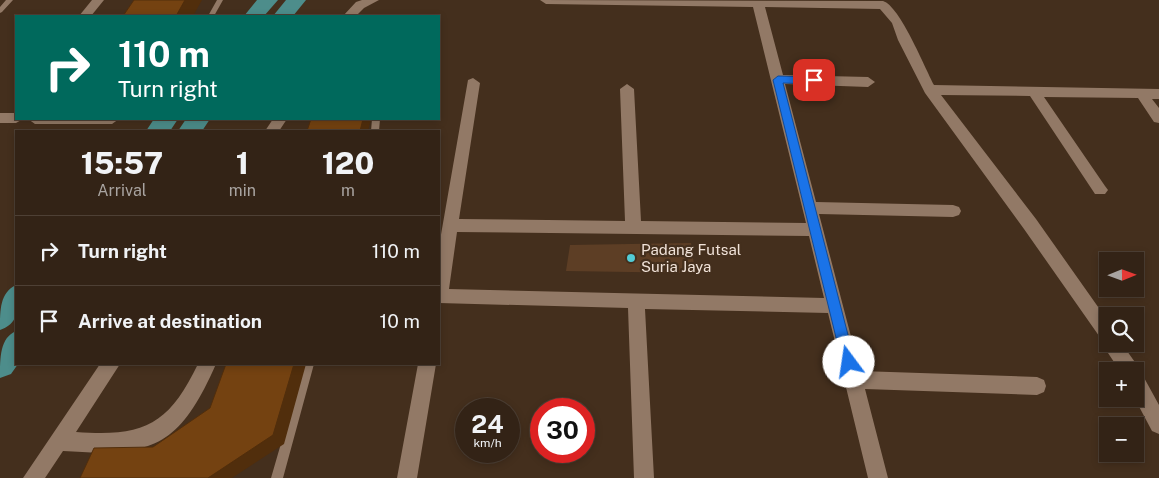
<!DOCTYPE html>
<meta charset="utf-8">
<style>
body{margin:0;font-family:"Public Sans",sans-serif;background:#3e2f23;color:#f1f3f6;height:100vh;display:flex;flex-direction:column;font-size:19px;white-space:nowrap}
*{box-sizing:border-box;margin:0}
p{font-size:16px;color:#a9a4a1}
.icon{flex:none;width:28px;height:28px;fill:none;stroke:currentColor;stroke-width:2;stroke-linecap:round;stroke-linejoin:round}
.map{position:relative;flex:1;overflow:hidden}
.details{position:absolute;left:15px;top:130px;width:425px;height:235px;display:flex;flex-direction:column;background:#332316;border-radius:0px;box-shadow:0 2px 8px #0003,0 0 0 1px #4e4035}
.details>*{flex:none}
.banner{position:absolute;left:15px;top:15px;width:425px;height:105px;border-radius:0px;box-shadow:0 2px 8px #0003,0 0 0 1px #4e4035;background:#00695c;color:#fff;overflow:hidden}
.needle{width:32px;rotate:89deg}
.buttons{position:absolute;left:1099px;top:252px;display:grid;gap:10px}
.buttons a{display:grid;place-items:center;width:45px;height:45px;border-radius:0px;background:#332316;box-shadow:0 2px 8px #0003,0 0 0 1px #4e4035;font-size:25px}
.speed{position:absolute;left:455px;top:398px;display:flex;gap:10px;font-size:25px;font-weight:700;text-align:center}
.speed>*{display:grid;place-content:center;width:65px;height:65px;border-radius:50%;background:#332316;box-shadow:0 2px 8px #0003,0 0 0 1px #4e4035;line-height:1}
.speed small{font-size:12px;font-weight:400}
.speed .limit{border:8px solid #d22;background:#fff;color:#111}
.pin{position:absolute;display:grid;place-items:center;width:42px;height:42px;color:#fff;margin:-21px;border-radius:10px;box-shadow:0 2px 8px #0006}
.me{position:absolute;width:55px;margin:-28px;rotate:346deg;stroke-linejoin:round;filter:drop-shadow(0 0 4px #0008)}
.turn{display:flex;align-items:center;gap:18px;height:105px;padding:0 20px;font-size:22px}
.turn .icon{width:65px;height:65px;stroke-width:2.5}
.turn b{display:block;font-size:35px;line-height:42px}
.eta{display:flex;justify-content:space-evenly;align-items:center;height:85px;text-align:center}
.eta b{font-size:30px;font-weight:800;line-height:35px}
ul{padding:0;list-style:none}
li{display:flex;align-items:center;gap:15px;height:70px;padding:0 20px;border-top:1px solid #4e4035}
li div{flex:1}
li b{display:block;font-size:19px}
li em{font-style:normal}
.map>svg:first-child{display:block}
.green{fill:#5d3e25}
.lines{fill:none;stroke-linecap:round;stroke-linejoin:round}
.lane{fill:#927966;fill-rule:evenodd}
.street{fill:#927966;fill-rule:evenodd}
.primary{fill:#4d8d8b;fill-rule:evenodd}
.shaded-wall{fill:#512e0c}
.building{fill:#744211;stroke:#512e0c}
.route{fill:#1a73e8;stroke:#114b97}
.poi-dot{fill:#52ccd6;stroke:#442f1d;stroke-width:2}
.labels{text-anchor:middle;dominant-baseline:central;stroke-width:4.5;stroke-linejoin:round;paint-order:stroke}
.poi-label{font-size:15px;fill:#f0e2d8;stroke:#442f1d;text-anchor:start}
</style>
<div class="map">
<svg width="1159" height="478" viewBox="0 0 1159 478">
<rect width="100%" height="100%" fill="#442f1d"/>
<path class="green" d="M691 243 695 273 566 271 570 245Z"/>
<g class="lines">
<path class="lane" d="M6 0H13L2 12 0 13V7Z
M217 0H223L214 16H208Z
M372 119H380L379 131H371Z
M304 364H314L283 478H271Z"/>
<path class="street" d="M92 0H104L91 16H79Z
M362 0H379L364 8 356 16H343L356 2Z
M540 0 883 1C900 6 925 68 934 85L1159 89V99H1152L1159 108V123L1154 122 1138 98 1044 97 1105 186 1108 190 1105 194H1095L1030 96 941 95 1036 219 1108 321V344H1122L1137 365 1139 373 1142 374 1159 405V434L1152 431 1135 399V371H1120L1106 350 1104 343 1024 229 925 93 898 40 892 23 880 9 765 7 783 75 868 77 875 82 868 87 785 84 816 202 953 205 959 207 961 211 959 215 953 217 819 214 860 371 1037 377 1044 380 1046 386 1044 392 1037 395 865 389 888 478H868L828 313 645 309 654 478H634L628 308 439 303V246L468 80 473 78 480 83 459 219 625 221 620 89 627 84 634 89 641 221 806 223 753 7 546 4ZM457 232 809 236 824 298 449 289Z
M0 113H16V119H23L16 123H0Z
M28 119H119L112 124H35Z
M273 119H287L279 131H265Z
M100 364H120L76 432C143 437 168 426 198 364H216C179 448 152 457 63 451L45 478H23Z
M418 364H436L417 478H397Z"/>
<path class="primary" d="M257 0H278L264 16H244Z
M286 0H306L293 16H273Z
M154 119H178L170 131H146Z
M186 119H210L202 131H178Z
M16 285C17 305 22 322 0 330 0 309 0 293 16 285Z
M16 331V364H18L11 374 0 378C0 357 0 338 16 331Z"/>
</g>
<path class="shaded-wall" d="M185 0H202L193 16H176Z
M363 119H371L368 131H360Z
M294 364H306L284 444 232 478H208Z"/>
<path class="building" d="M134 0H185L176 16H123Z
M311 119H363L360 131H307Z
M226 364H294L273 435 208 478H80L94 448 153 447 210 408Z"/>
<path class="route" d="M778 76 814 77 818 80 814 84 783 83 855 362 853 366 849 368 844 366 842 362 773 80Z"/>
<circle class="poi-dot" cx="631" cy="258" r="5"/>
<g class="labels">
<g class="poi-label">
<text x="641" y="249">Padang Futsal<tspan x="641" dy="17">Suria Jaya</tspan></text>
</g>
</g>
</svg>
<div class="buttons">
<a><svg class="needle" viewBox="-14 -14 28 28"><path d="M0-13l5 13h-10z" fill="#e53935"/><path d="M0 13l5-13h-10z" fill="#a9a4a1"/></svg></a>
<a><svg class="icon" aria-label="search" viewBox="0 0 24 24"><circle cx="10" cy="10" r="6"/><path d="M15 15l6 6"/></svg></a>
<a>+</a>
<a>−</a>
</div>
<div class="speed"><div>24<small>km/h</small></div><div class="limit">30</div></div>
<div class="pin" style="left:814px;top:80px;background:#d93025"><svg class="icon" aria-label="arrive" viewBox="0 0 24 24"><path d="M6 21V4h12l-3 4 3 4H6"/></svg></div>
<svg class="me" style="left:849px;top:362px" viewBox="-20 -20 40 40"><circle r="19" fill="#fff"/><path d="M0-13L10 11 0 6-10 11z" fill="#1a73e8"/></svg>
<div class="banner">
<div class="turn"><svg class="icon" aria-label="right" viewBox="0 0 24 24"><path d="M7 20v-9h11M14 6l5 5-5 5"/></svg><div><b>110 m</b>Turn right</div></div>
</div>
<section class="details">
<div class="eta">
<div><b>15:57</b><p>Arrival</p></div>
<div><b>1</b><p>min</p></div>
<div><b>120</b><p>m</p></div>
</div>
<ul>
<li><svg class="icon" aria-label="right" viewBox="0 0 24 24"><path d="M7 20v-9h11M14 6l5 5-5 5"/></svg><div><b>Turn right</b></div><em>110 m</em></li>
<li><svg class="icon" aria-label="arrive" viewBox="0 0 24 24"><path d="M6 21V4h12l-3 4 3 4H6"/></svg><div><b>Arrive at destination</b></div><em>10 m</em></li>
</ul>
</section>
</div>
